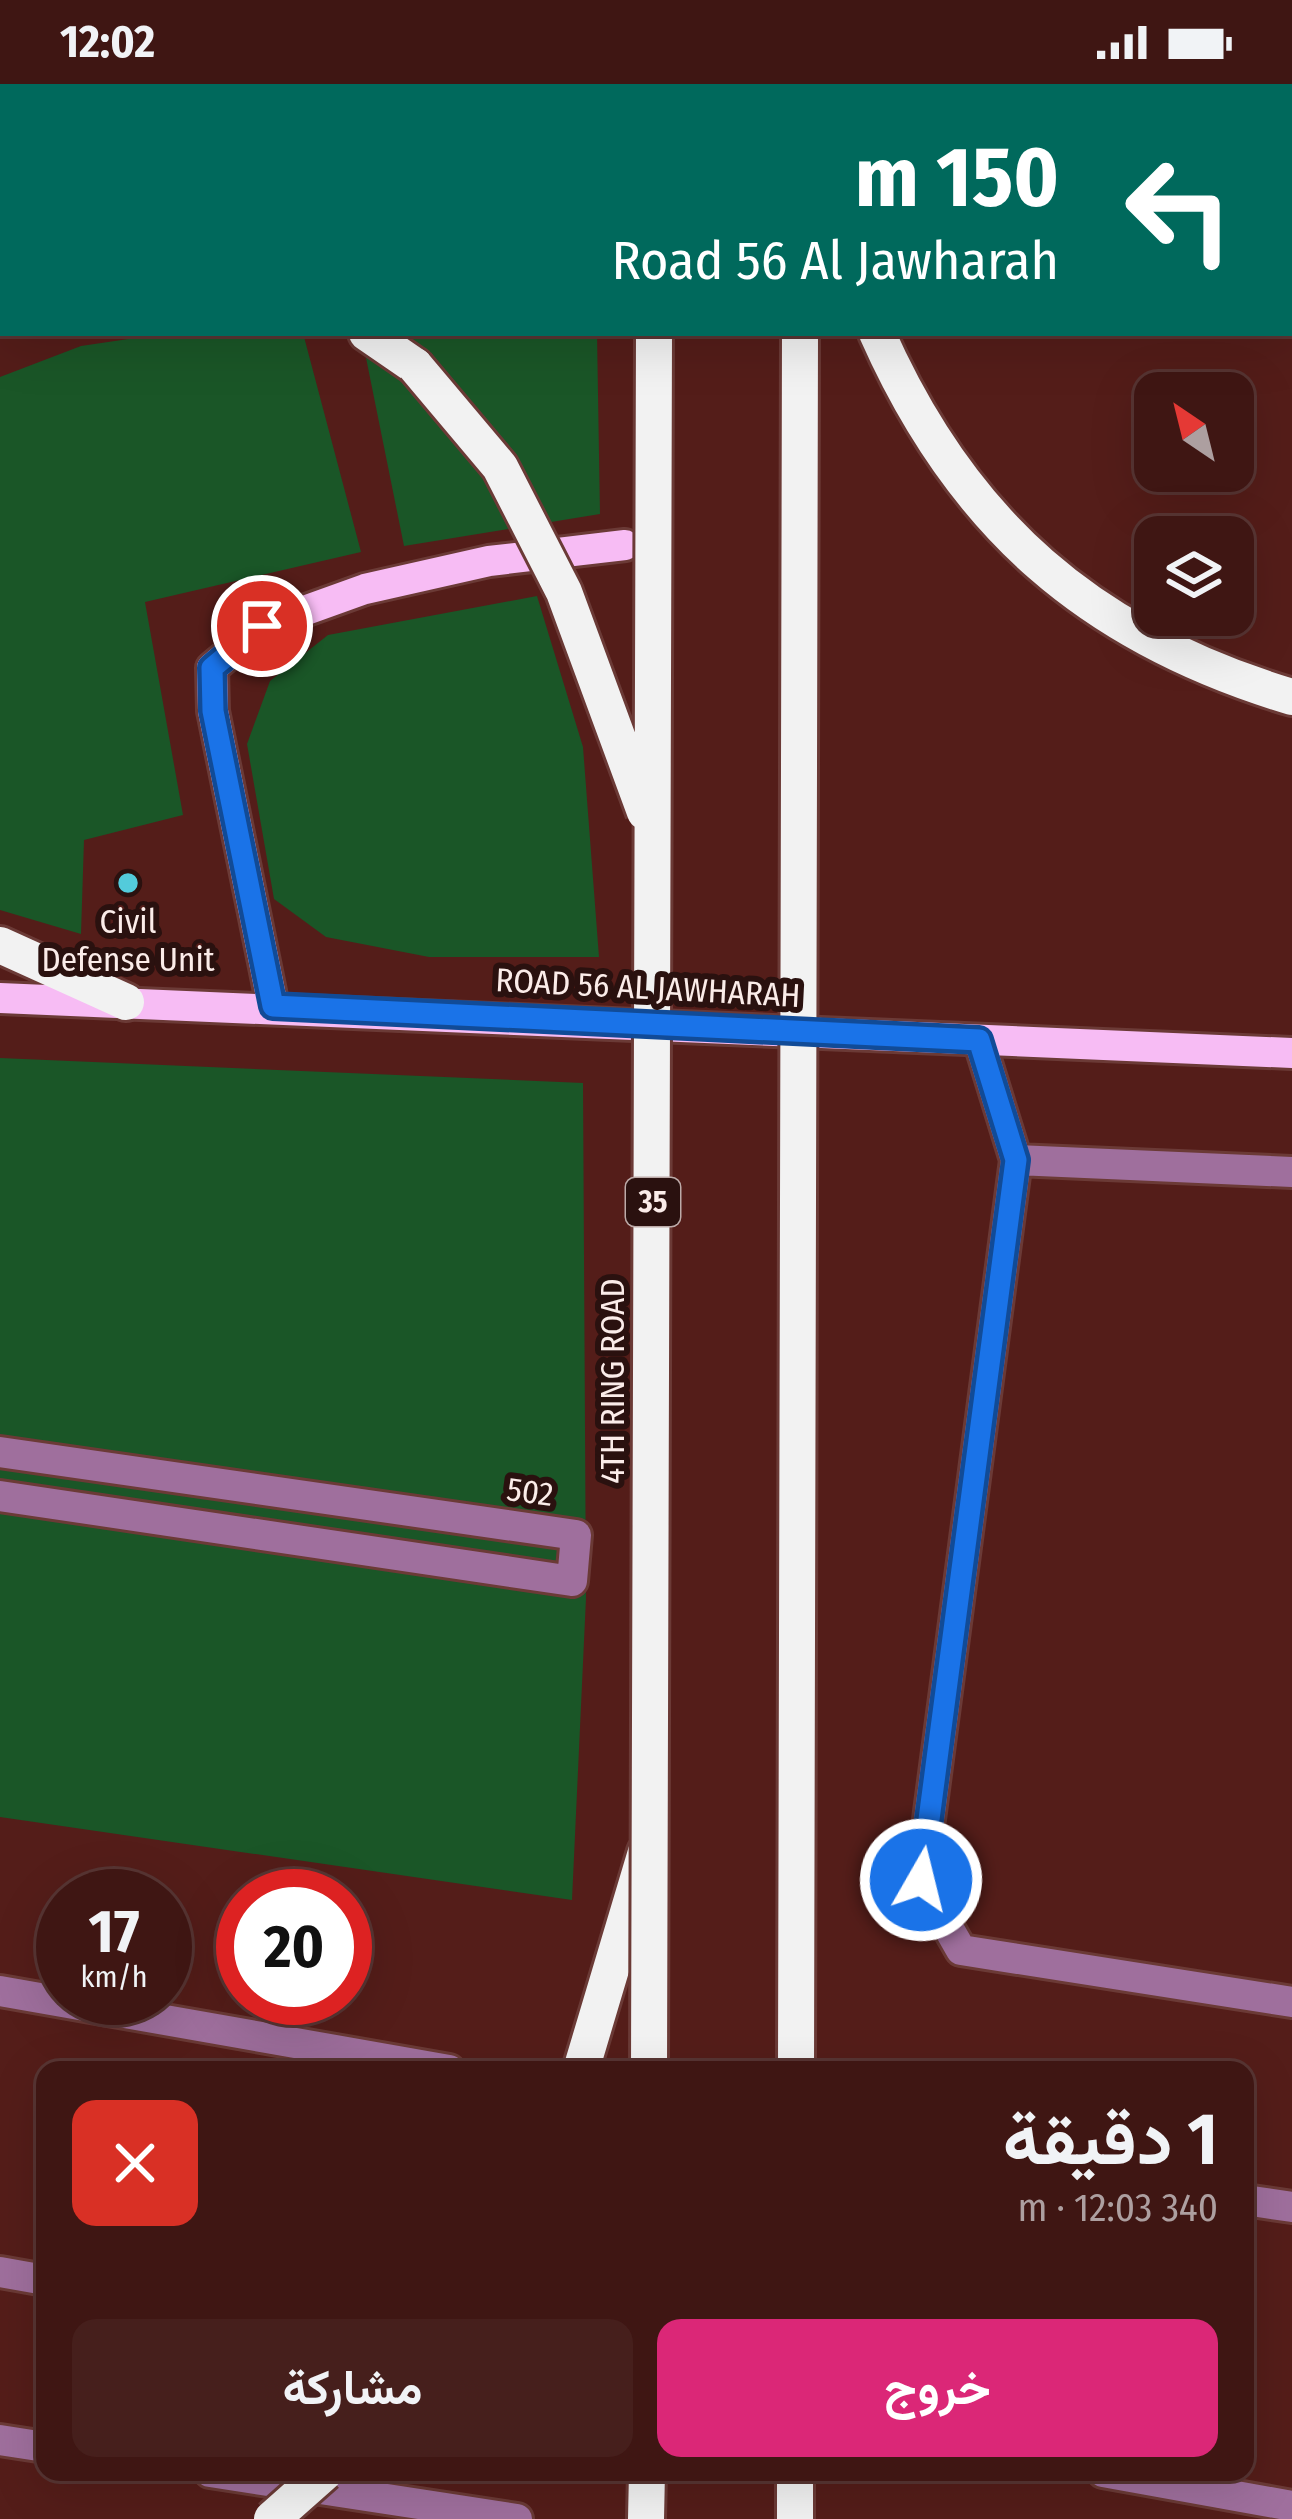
<!DOCTYPE html>
<html lang="ar">
<meta charset="utf-8">
<style>
body{margin:0;font-family:"Fira Sans Condensed",Vazirmatn,sans-serif;background:#461f1c;color:#f1f3f6;direction:rtl;height:100vh;display:flex;flex-direction:column;font-size:45px;white-space:nowrap}
*{box-sizing:border-box;margin:0}
p{font-size:39px;color:#ad9fa0}
.icon{flex:none;width:66px;height:66px;fill:none;stroke:currentColor;stroke-width:2;stroke-linecap:round;stroke-linejoin:round}
.map{position:relative;flex:1;overflow:hidden;direction:ltr}
.sheet{position:absolute;left:36px;top:1977px;width:1218px;height:420px;display:flex;flex-direction:column;background:#3f1613;border-radius:24px;box-shadow:0 12px 48px #0002,0 0 0 3px #583533;direction:rtl}
.sheet>*{flex:none}
.top-card{position:absolute;left:0px;top:0px;width:1293px;height:252px;box-shadow:0 12px 48px #0002,0 0 0 3px #583533;direction:rtl;background:#00695c;color:#fff;overflow:hidden}
.needle{width:78px;rotate:325deg}
.tools{position:absolute;left:1134px;top:288px;display:grid;gap:24px}
.tools a{display:grid;place-items:center;width:120px;height:120px;border-radius:24px;background:#3f1613;box-shadow:0 12px 48px #0002,0 0 0 3px #583533;font-size:60px}
.speed{position:absolute;left:36px;top:1785px;display:flex;gap:24px;font-size:60px;font-weight:700;text-align:center}
.speed>*{display:grid;place-content:center;width:156px;height:156px;border-radius:50%;background:#3f1613;box-shadow:0 12px 48px #0002,0 0 0 3px #583533;line-height:1}
.speed small{font-size:30px;font-weight:400}
.speed .limit{border:18px solid #d22;background:#fff;color:#111}
.pin{position:absolute;display:grid;place-items:center;width:102px;height:102px;color:#fff;margin:-51px;border:6px solid #fff;border-radius:50%;box-shadow:0 3px 12px #0007}
.me{position:absolute;width:132px;margin:-66px;rotate:8deg;stroke-linejoin:round;filter:drop-shadow(0 0 9px #0008)}
.turn{display:flex;align-items:center;gap:42px;height:252px;padding:0 36px;font-size:54px}
.turn .icon{width:156px;height:156px;stroke-width:2.5}
.turn b{display:block;font-size:84px;line-height:102px}
.round{display:grid;place-items:center;flex:none;width:126px;height:126px;border-radius:24px;background:#461f1c}
.head{display:flex;align-items:center;justify-content:space-between;height:204px;padding:0 36px}
h1{font-size:72px;font-weight:700;line-height:90px}
.cta{display:flex;gap:24px;margin-top:auto;padding:24px 36px}
.cta a{flex:1;height:138px;border-radius:24px;background:#db2777;color:#fff;font-size:48px;font-weight:700;line-height:138px;text-align:center}
.cta a+a{background:#461f1c;color:#f1f3f6}
.status{display:flex;justify-content:space-between;align-items:center;height:84px;padding:0 60px;background:#3f1613;direction:ltr}
.status svg{height:33px;fill:currentColor}
.map>svg:first-child{display:block}
.green{fill:#1a5627}
.lines{fill:none;stroke-linecap:round;stroke-linejoin:round}
.minor-casing{stroke:#6b3a36;stroke-width:36}
.major-casing{stroke:#6b3a36;stroke-width:36}
.highway-casing{stroke:#6b3a36;stroke-width:42}
.minor{stroke:#9f6f9d;stroke-width:30}
.major{stroke:#f7bcf4;stroke-width:30}
.highway{stroke:#f2f2f2;stroke-width:36}
.highway-bridge-casing{stroke:#6b3a36;stroke-width:42;stroke-linecap:butt}
.highway-bridge{stroke:#f2f2f2;stroke-width:36}
.route-casing{stroke:#114b97;stroke-width:30}
.route{stroke:#1a73e8;stroke-width:21}
.poi-dot{fill:#53cbdb;stroke:#2a110f;stroke-width:4.5}
.labels{text-anchor:middle;dominant-baseline:central;stroke-width:12;stroke-linejoin:round;paint-order:stroke}
.shield{fill:#2a110f;stroke:#bcaaa8;stroke-width:3}
.shield-label{font-size:30px;font-weight:bold;fill:#fbece9}
.poi-label{font-size:33px;fill:#fbece9;stroke:#2a110f}
.street-label{font-size:33px;fill:#fbece9;stroke:#2a110f}
</style>
<div class="status"><b>12:02</b><svg viewBox="0 0 49 12"><path d="M0 12V9h3v3zM5 12V6h3v6zM10 12V3h3v9zM15 12V0h3v12zM26 1h20v11H26zM47 4h2v5h-2z"/></svg></div>
<div class="map">
<svg width="1292" height="2435" viewBox="0 0 1292 2435">
<rect width="100%" height="100%" fill="#541d19"/>
<path class="green" d="M169 249H303L361 468 145 518 183 731 84 756 81 850 0 826V293L81 262Z
M361 249H597L600 430 404 462Z
M537 512 583 663 599 873H429L326 853 274 815 247 660 270 597 328 551Z
M0 974 583 999 586 1514 572 1816 0 1733Z"/>
<g class="lines">
<g class="minor-casing">
<path id="minor" d="M979 956 1016 1076 921 1796 961 1866 1292 1918
M1016 1076 1292 1088
M0 1368 576 1451 572 1497 0 1412
M0 1907 449 1986
M1245 2116 1292 2123
M0 2188 45 2196
M0 2356 45 2363
M210 2388 517 2435
M1103 2388 1292 2422"/>
</g>
<g class="major-casing">
<path id="major" d="M207 3 219 0
M442 3 455 0
M0 56H3
M0 106 3 105
M0 914 1292 969
M273 922 213 627 212 584 262 542 365 505 489 477 625 461"/>
</g>
<g class="highway-casing">
<path id="highway" d="M654 0V3
M800 3V0
M0 201 3 200
M367 249 415 282
M877 249C962 441 1091 553 1292 613
M0 861 126 918
M581 1986 646 1768
M646 2435 647 2388
M795 2435V2388"/>
</g>
<use href="#minor" class="minor"/>
<use href="#major" class="major"/>
<use href="#highway" class="highway"/>
<g class="highway-bridge-casing">
<path id="highway-bridge" d="M415 282 500 383 564 508 645 728
M649 1986 654 249
M796 1986 800 249
M272 2435 325 2388"/>
</g>
<use href="#highway-bridge" class="highway-bridge"/>
</g>
<g class="lines">
<g class="route-casing">
<path id="route" d="M262 542 212 584 213 627 273 922 979 956 1016 1076 921 1796"/>
</g>
<use href="#route" class="route"/>
</g>
<circle class="poi-dot" cx="128" cy="799" r="12"/>
<g class="labels">
<rect class="shield" x="626" y="1094" width="54" height="48" rx="9"/>
<g class="shield-label">
<text x="653" y="1118">35</text>
</g>
<g class="poi-label">
<text x="128" y="838">Civil<tspan x="128" dy="38">Defense Unit</tspan></text>
</g>
<g class="street-label">
<text transform="translate(648 904) rotate(3)">ROAD 56 AL JAWHARAH</text>
<text transform="translate(613 1297) rotate(-90)">4TH RING ROAD</text>
<text transform="translate(530 1408) rotate(8)">502</text>
</g>
</g>
</svg>
<div class="tools">
<a><svg class="needle" viewBox="-14 -14 28 28"><path d="M0-13l5 13h-10z" fill="#e53935"/><path d="M0 13l5-13h-10z" fill="#ad9fa0"/></svg></a>
<a><svg class="icon" aria-label="layers" viewBox="0 0 24 24"><path d="M12 4l9 5-9 5-9-5zM3 14l9 5 9-5"/></svg></a>
</div>
<div class="speed"><div>17<small>km/h</small></div><div class="limit">20</div></div>
<div class="pin" style="left:262px;top:542px;background:#d93025"><svg class="icon" aria-label="arrive" viewBox="0 0 24 24"><path d="M6 21V4h12l-3 4 3 4H6"/></svg></div>
<svg class="me" style="left:921px;top:1796px" viewBox="-20 -20 40 40"><circle r="17" fill="#1a73e8" stroke="#fff" stroke-width="3"/><path d="M0-11L8 9 0 5-8 9z" fill="#fff"/></svg>
<div class="top-card">
<div class="turn"><svg class="icon" aria-label="left" viewBox="0 0 24 24"><path d="M17 20v-9H6M10 6l-5 5 5 5"/></svg><div><b>150 m</b>Road 56 Al Jawharah</div></div>
</div>
<section class="sheet">
<div class="head"><div><h1>1 دقيقة</h1><p>340 m · 12:03</p></div><a class="round" style="background:#d93025;color:#fff"><svg class="icon" aria-label="close" viewBox="0 0 24 24"><path d="M6 6l12 12M18 6L6 18"/></svg></a></div>
<div class="cta"><a>خروج</a><a>مشاركة</a></div>
</section>
</div>
